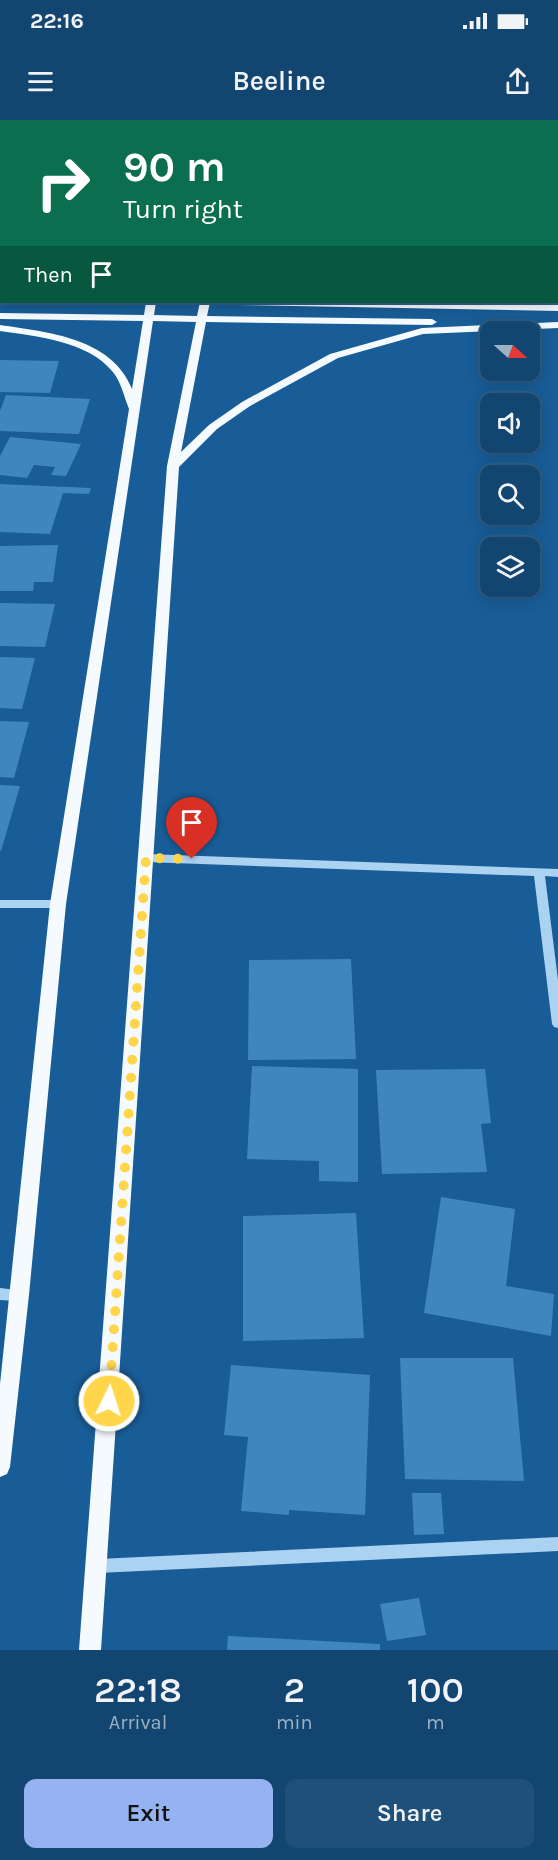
<!DOCTYPE html>
<style>
body{margin:0;font-family:Karla,sans-serif;background:#1f5079;color:#f1f3f6;height:100vh;display:flex;flex-direction:column;font-size:22px;white-space:nowrap}
*{box-sizing:border-box;margin:0}
p{font-size:20px;color:#9cb1c3}
.icon{flex:none;width:33px;height:33px;fill:none;stroke:currentColor;stroke-width:2;stroke-linecap:round;stroke-linejoin:round}
.map{position:relative;height:1530px;overflow:hidden}
.panel{display:flex;flex-direction:column;background:#124671;flex:1}
.panel>*{flex:none}
.hud{position:absolute;left:0px;top:0px;width:558px;height:183px;box-shadow:0 3px 15px #0003,0 0 0 2px #315e84;background:#0b6e4f;color:#fff;overflow:hidden}
.needle{width:39px;rotate:111deg}
.buttons{position:absolute;left:480px;top:201px;display:grid;gap:12px}
.buttons a{display:grid;place-items:center;width:60px;height:60px;border-radius:12px;background:#124671;box-shadow:0 3px 15px #0003,0 0 0 2px #315e84;font-size:30px}
.pin{position:absolute;display:grid;place-items:center;width:51px;height:51px;color:#fff;margin:-62px -26px;border-radius:50% 50% 50% 0;rotate:-45deg;box-shadow:0 0 6px #0007}
.pin .icon{rotate:45deg}
.me{position:absolute;width:66px;margin:-33px;rotate:4deg;stroke-linejoin:round;filter:drop-shadow(0 0 4px #0008)}
.turn{display:flex;align-items:center;gap:21px;height:126px;padding:0 24px;font-size:27px}
.turn .icon{width:78px;height:78px;stroke-width:2.5}
.turn b{display:block;font-size:42px;line-height:51px}
.then{display:flex;align-items:center;height:57px;padding:0 24px;background:#0003;gap:12px;font-size:22px}
.eta{display:flex;justify-content:space-evenly;align-items:center;height:102px;text-align:center}
.eta b{font-size:36px;font-weight:600;line-height:42px}
.cta{display:flex;gap:12px;margin-top:auto;padding:12px 24px}
.cta a{flex:1;height:69px;border-radius:12px;background:#95b2f1;color:#111;font-size:24px;font-weight:600;line-height:69px;text-align:center}
.cta a+a{background:#1f5079;color:#f1f3f6}
.status{display:flex;justify-content:space-between;align-items:center;height:42px;padding:0 30px;background:#124671;direction:ltr}
.status svg{height:16px;fill:currentColor}
header{display:flex;justify-content:space-between;align-items:center;height:78px;padding:0 24px;background:#124671;font-size:27px;font-weight:600}
.map>svg:first-child{display:block}
.building{fill:#4086be}
.lines{fill:none;stroke-linecap:round;stroke-linejoin:round}
.minor{fill:#abd2f1;fill-rule:evenodd}
.major{fill:#f5faff;fill-rule:evenodd}
.route{stroke:#ffd54a;stroke-width:10;stroke-dasharray:0 18}
</style>
<div class="status"><b>22:16</b><svg viewBox="0 0 49 12"><path d="M0 12V9h3v3zM5 12V6h3v6zM10 12V3h3v9zM15 12V0h3v12zM26 1h20v11H26zM47 4h2v5h-2z"/></svg></div>
<header><svg class="icon" aria-label="menu" viewBox="0 0 24 24"><path d="M4 6h16M4 12h16M4 18h16"/></svg>Beeline<svg class="icon" aria-label="share" viewBox="0 0 24 24"><path d="M12 15V3M7 8l5-5 5 5M5 13v7h14v-7"/></svg></header>
<div class="map">
<svg width="558" height="1530" viewBox="0 0 558 1530">
<rect width="100%" height="100%" fill="#185d97"/>
<path class="building" d="M0 240 59 241 50 273 0 272Z
M6 275 90 279 79 314 0 311V291Z
M10 317 81 324 66 356 51 355 55 347 34 345 27 358 0 355V336Z
M0 364 91 368 89 374 63 373 50 414 0 412Z
M58 425 53 462H34L33 471H0V426Z
M0 483 55 484 45 527 0 526Z
M0 537 35 538 22 589 0 588Z
M0 601 29 602 14 658 0 657Z
M0 665 20 666 1 731H0Z
M351 839 356 939 248 940 249 840Z
M252 946 358 949V1062L319 1061V1041L247 1039Z
M485 949 491 1003 481 1004 487 1052 382 1054 376 950Z
M441 1077 515 1089 506 1166 554 1174 551 1216 424 1193Z
M356 1093 364 1218 243 1221V1096Z
M400 1238H513L524 1361 405 1359Z
M231 1245 370 1255 365 1395 289 1390V1395L241 1391 248 1317 224 1315Z
M412 1373H441L444 1414 414 1415Z
M419 1478 426 1515 387 1521 380 1484Z
M228 1516 380 1524V1530H227Z"/>
<g class="lines">
<path class="minor" d="M146 734 558 749V757L545 756 558 860V908L554 907 552 904 534 756 146 742 141 738Z
M0 780H58L63 784 58 788H0Z
M0 1168 25 1171 26 1175 25 1179 20 1181 0 1180Z
M558 1417V1431L98 1453 93 1451 91 1446 93 1441 98 1439Z"/>
<path class="major" d="M177 0H185V2H177Z
M217 0H225V2H217Z
M2 165V172H0V166Z
M146 182H156L154 195 197 196 200 182H210L207 196 432 199 437 202 432 205 206 202 181 332 209 305 242 282 330 234 422 208 558 202V208L423 214 338 238 250 286 217 309 179 347 101 1530H79L167 346 196 202 153 201 66 784 29 1175 10 1347 7 1354 0 1357V1264L50 784 129 289C124 277 121 261 112 251 87 221 36 216 0 211V205C48 212 112 218 132 269L143 201 0 199V193L144 195Z
M232 182 558 185V191L237 185Z"/>
</g>
<g class="lines">
<path class="route" d="M109 1281 146 738 192 739"/>
</g>
</svg>
<div class="buttons">
<a><svg class="needle" viewBox="-14 -14 28 28"><path d="M0-13l5 13h-10z" fill="#e53935"/><path d="M0 13l5-13h-10z" fill="#9cb1c3"/></svg></a>
<a><svg class="icon" aria-label="sound" viewBox="0 0 24 24"><path d="M4 9h4l5-4v14l-5-4H4zM17 9q2 3 0 6"/></svg></a>
<a><svg class="icon" aria-label="search" viewBox="0 0 24 24"><circle cx="10" cy="10" r="6"/><path d="M15 15l6 6"/></svg></a>
<a><svg class="icon" aria-label="layers" viewBox="0 0 24 24"><path d="M12 4l9 5-9 5-9-5zM3 14l9 5 9-5"/></svg></a>
</div>
<div class="pin" style="left:192px;top:739px;background:#d93025"><svg class="icon" aria-label="arrive" viewBox="0 0 24 24"><path d="M6 21V4h12l-3 4 3 4H6"/></svg></div>
<svg class="me" style="left:109px;top:1281px" viewBox="-20 -20 40 40"><circle r="17" fill="#ffd54a" stroke="#fff" stroke-width="3"/><path d="M0-11L8 9 0 5-8 9z" fill="#fff"/></svg>
<div class="hud">
<div class="turn"><svg class="icon" aria-label="right" viewBox="0 0 24 24"><path d="M7 20v-9h11M14 6l5 5-5 5"/></svg><div><b>90 m</b>Turn right</div></div>
<div class="then">Then<svg class="icon" aria-label="arrive" viewBox="0 0 24 24"><path d="M6 21V4h12l-3 4 3 4H6"/></svg></div>
</div>
</div>
<section class="panel">
<div class="eta">
<div><b>22:18</b><p>Arrival</p></div>
<div><b>2</b><p>min</p></div>
<div><b>100</b><p>m</p></div>
</div>
<div class="cta"><a>Exit</a><a>Share</a></div>
</section>
